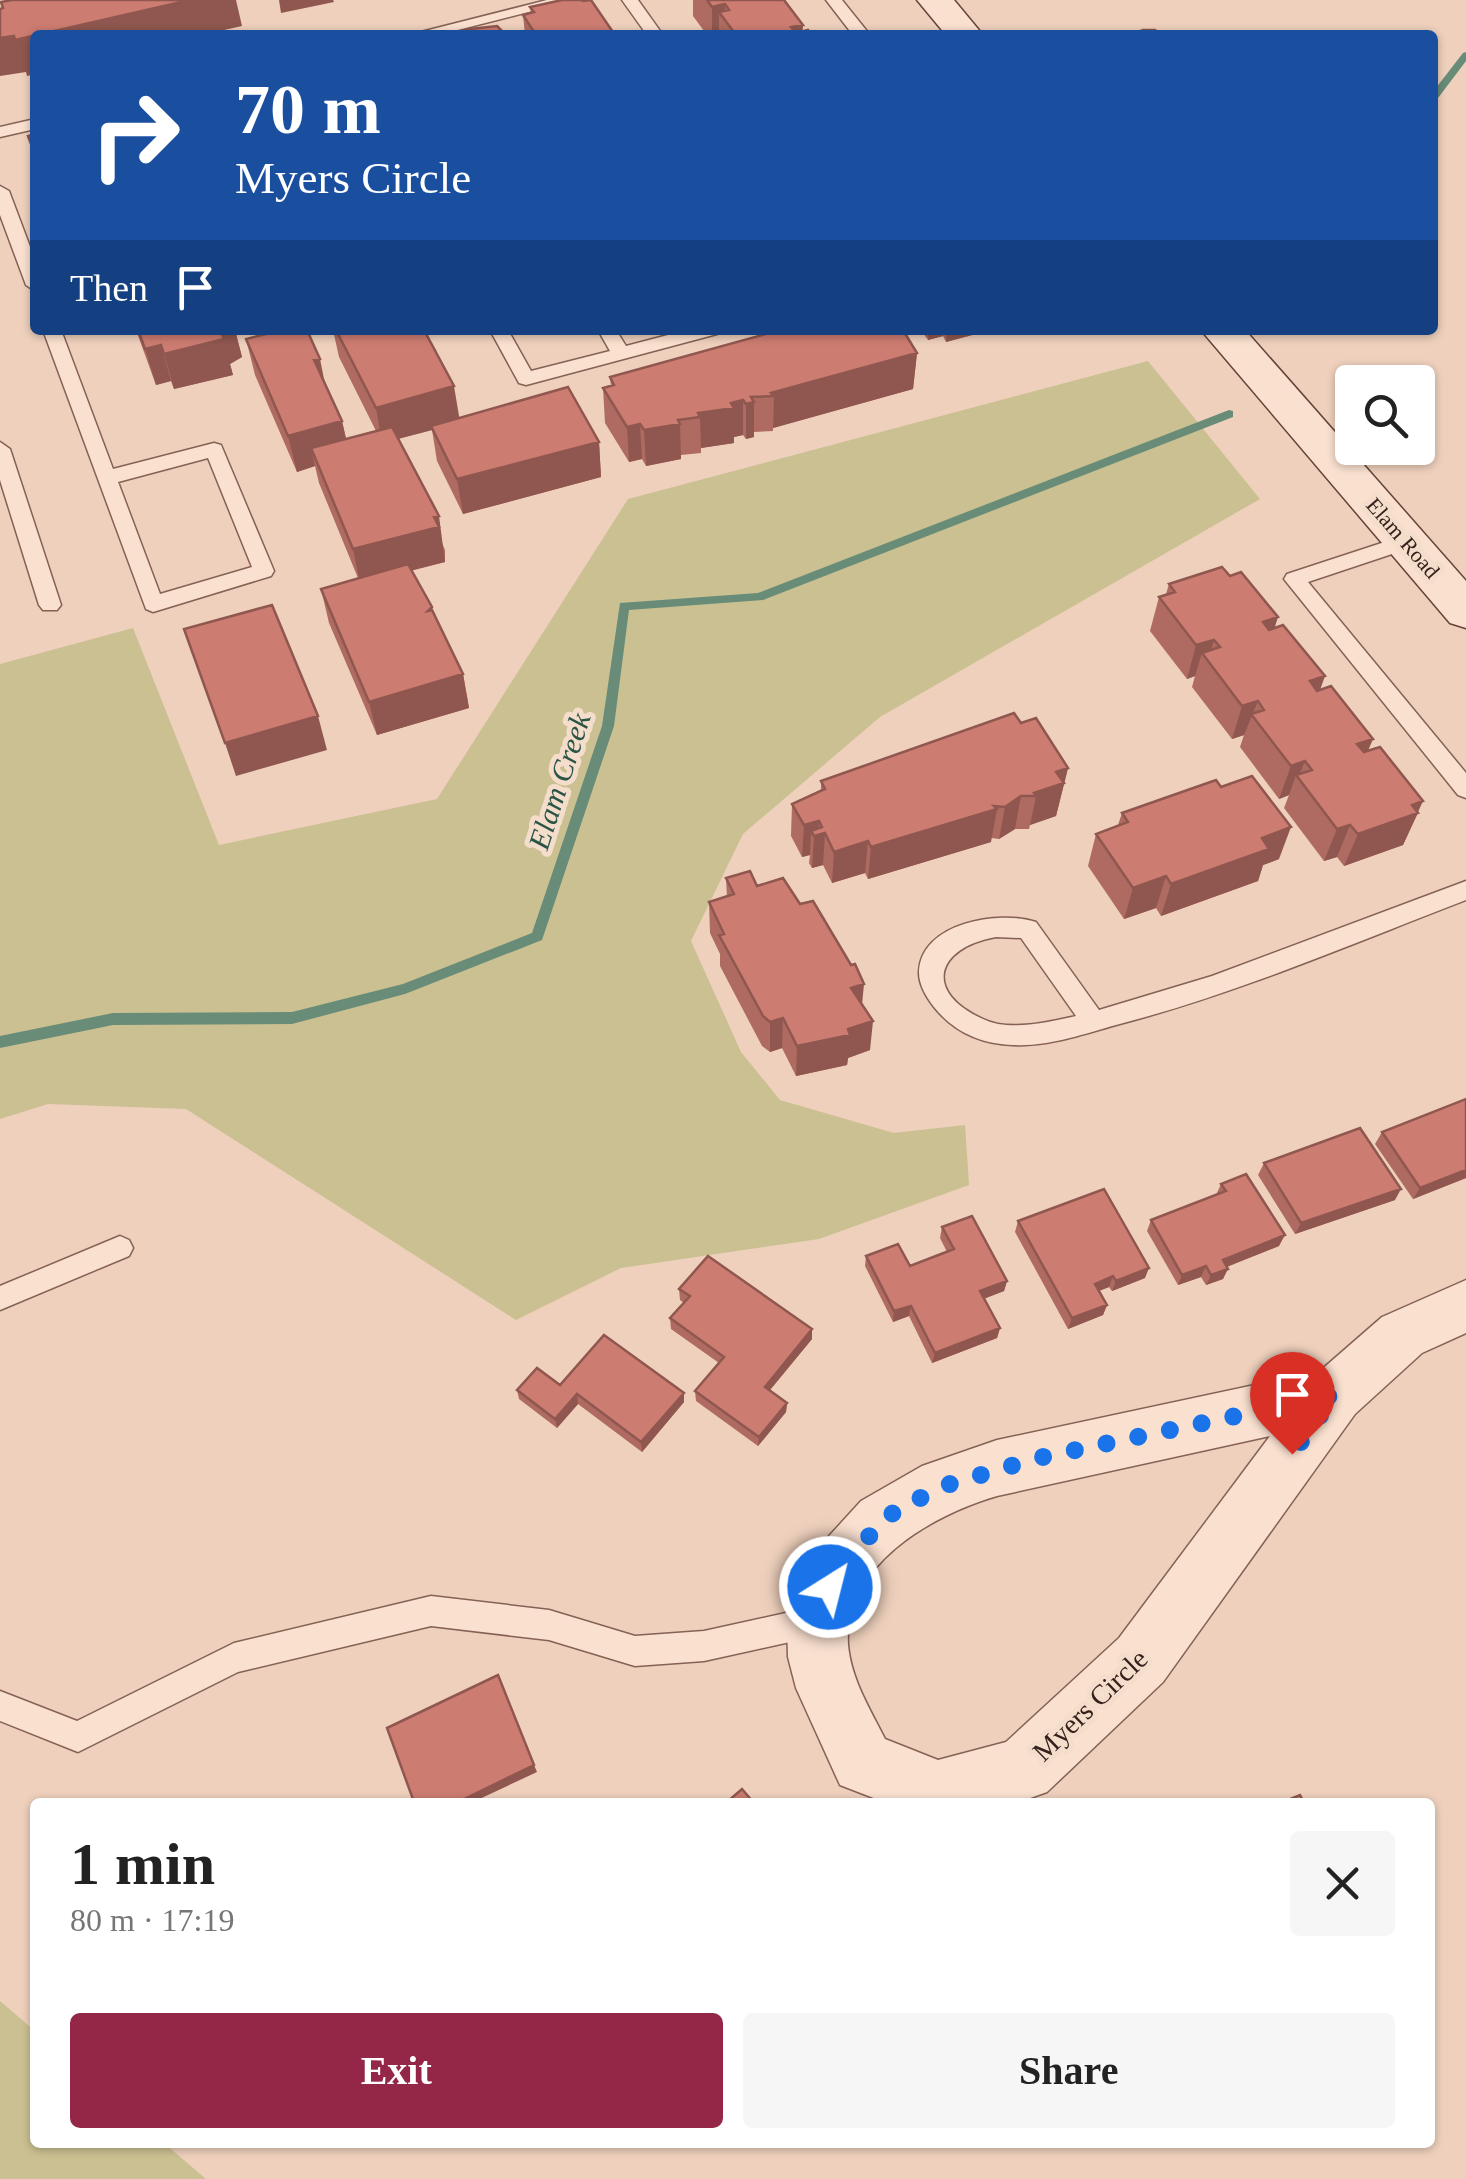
<!DOCTYPE html>
<meta charset="utf-8">
<style>
body{margin:0;font-family:Georgia,serif;background:#f6f6f6;color:#222;height:100vh;display:flex;flex-direction:column;font-size:38px;white-space:nowrap}
*{box-sizing:border-box;margin:0}
p{font-size:32px;color:#767676}
.icon{flex:none;width:55px;height:55px;fill:none;stroke:currentColor;stroke-width:2;stroke-linecap:round;stroke-linejoin:round}
.map{position:relative;flex:1;overflow:hidden}
.panel{position:absolute;left:30px;top:1798px;width:1405px;height:350px;display:flex;flex-direction:column;background:#fff;border-radius:10px;box-shadow:0 2px 8px #0004}
.panel>*{flex:none}
.top-card{position:absolute;left:30px;top:30px;width:1408px;height:305px;border-radius:10px;box-shadow:0 2px 8px #0004;background:#1a4fa0;color:#fff;overflow:hidden}
.controls{position:absolute;left:1335px;top:365px;display:grid;gap:20px}
.controls a{display:grid;place-items:center;width:100px;height:100px;border-radius:10px;background:#fff;box-shadow:0 2px 8px #0004;font-size:50px}
.pin{position:absolute;display:grid;place-items:center;width:85px;height:85px;color:#fff;margin:-102px -42px;border-radius:50% 50% 50% 0;rotate:-45deg;box-shadow:0 0 10px #0007}
.pin .icon{rotate:45deg}
.me{position:absolute;width:110px;margin:-55px;rotate:36deg;stroke-linejoin:round;filter:drop-shadow(0 0 8px #0008)}
.turn{display:flex;align-items:center;gap:35px;height:210px;padding:0 40px;font-size:45px}
.turn .icon{width:130px;height:130px;stroke-width:2.5}
.turn b{display:block;font-size:70px;line-height:85px}
.then{display:flex;align-items:center;height:95px;padding:0 40px;background:#0003;gap:20px;font-size:38px}
.round{display:grid;place-items:center;flex:none;width:105px;height:105px;border-radius:10px;background:#f6f6f6}
.head{display:flex;align-items:center;justify-content:space-between;height:170px;padding:0 40px}
h1{font-size:60px;font-weight:600;line-height:75px}
.cta{display:flex;gap:20px;margin-top:auto;padding:20px 40px}
.cta a{flex:1;height:115px;border-radius:10px;background:#942648;color:#fff;font-size:40px;font-weight:600;line-height:115px;text-align:center}
.cta a+a{background:#f6f6f6;color:#222}
.map>svg:first-child{display:block}
.green{fill:#cbc091}
.lines{fill:none;stroke-linecap:round;stroke-linejoin:round}
.stream{fill:#688c78;fill-rule:evenodd}
.service-casing{stroke:#856156;stroke-width:3}
.minor-casing{stroke:#856156;stroke-width:3}
.secondary-casing{stroke:#674239;stroke-width:3}
.service{fill:#f9e0cf;fill-rule:evenodd}
.minor{fill:#f9e0cf;fill-rule:evenodd}
.secondary{fill:#f9e0cf;fill-rule:evenodd}
.wall{fill:#af6b61}
.shaded-wall{fill:#8f574f}
.building{fill:#cc7c71;stroke:#8f574f;stroke-width:2.5}
.route{stroke:#1a73e8;stroke-width:18;stroke-dasharray:0 32.4}
.labels{text-anchor:middle;dominant-baseline:central;stroke-width:10;stroke-linejoin:round;paint-order:stroke}
.far-street-label{font-size:22px;fill:#341f1b;stroke:#f5ddcc}
.street-label{font-size:28px;fill:#341f1b;stroke:#f5ddcc}
.water-label{font-size:30px;font-style:italic;fill:#2a5444;stroke:#f5ddcc}
</style>
<div class="map">
<svg width="1466" height="2179" viewBox="0 0 1466 2179">
<rect width="100%" height="100%" fill="#eed0bc"/>
<path class="green" d="M1148 361 1260 499 880 717 743 834 691 941 741 1052 780 1100 894 1133 965 1125 969 1185 819 1239 621 1268 516 1320 186 1109 48 1104 0 1119V664L133 628 219 845 437 799 628 499Z
M0 2001 35 2031V2142L164 2143 206 2179H0Z"/>
<g class="lines">
<path class="stream" d="M1466 52V61L1435 102 1432 103V93L1463 53Z
M1229 410 1233 411V417L763 600 629 610 614 726 542 940 405 994 292 1024 113 1025 0 1048V1036L113 1013 292 1012 403 984 532 933 602 726 620 603 758 593Z"/>
<g class="service-casing">
<path id="service" d="M547 0H576L438 35H409Z
M622 0H638L663 35H647Z
M826 0H842L870 35H853Z
M35 119V129L0 137V127Z
M0 186 9 191 35 260V291L26 285 0 215Z
M43 330H61L113 469 214 443 221 445 274 571 271 576 153 612 146 609ZM208 458 252 567 160 594 118 482Z
M490 330H508L531 371 610 351 598 330H616L626 346 687 330H719L717 334 526 385 519 383Z
M0 442 10 449 61 605 57 610H43L39 605 0 480Z
M1406 535 1413 537V547L1308 582 1466 773V798L1458 795 1284 579 1287 574Z
M1466 881V900C1351 944 1236 994 1116 1025 1084 1034 1047 1047 1013 1045 981 1044 954 1032 934 1007 927 998 919 985 919 973 920 922 1000 910 1036 922L1099 1010 1212 976ZM996 937 1021 938 1076 1016C1049 1022 1009 1032 983 1019 923 992 935 948 996 937Z
M120 1236 129 1240 133 1248 129 1256 0 1310V1286Z
M431 1596 549 1610 635 1636 704 1631 817 1606 827 1611 832 1621 827 1631 817 1636 704 1661 635 1666 549 1640 431 1626 238 1672 78 1752 0 1721V1691L77 1721 234 1643Z"/>
</g>
<g class="minor-casing">
<path id="minor" d="M1466 1280V1333L1422 1353 1355 1414 1163 1682 1047 1792 1019 1802H884L840 1785 796 1688 788 1657 787 1623 820 1546 861 1501 922 1466 997 1440 1320 1371 1382 1317ZM1270 1436 1119 1638 1006 1742 938 1760 885 1739C870 1709 851 1679 848 1645 843 1565 932 1515 997 1496Z"/>
</g>
<g class="secondary-casing">
<path id="secondary" d="M917 0H954L983 35H946Z
M1201 330H1245L1466 581V628L1450 623Z"/>
</g>
<use href="#service" class="service"/>
<use href="#minor" class="minor"/>
<use href="#secondary" class="secondary"/>
</g>
<path class="wall" d="M693 0H784L803 25 802 31 811 35H707L693 16Z
M530 7 615 35H525L523 15 531 13Z
M136 330H235L242 357 230 364 233 375 174 389 171 381 156 385Z
M333 330H424L459 418 599 442 601 477 463 514 437 461 432 430 398 439 445 550V562L412 570 432 607V612L463 674 469 708 377 735 329 623 321 589 358 578 319 483 315 466 297 472 255 375 246 339 325 383 342 421 346 439 376 431 339 357Z
M921 330H991L946 342 943 336 928 340Z
M917 353 913 389 773 428V431L754 432V437L746 439 743 435 734 437V443L701 448V453L681 455V459L646 466 642 459 629 462 605 423 603 388 611 386 610 377Z
M1169 584 1274 628 1320 690 1418 813 1403 845 1344 866 1337 857 1324 861 1284 808 1289 795 1279 799 1240 747 1244 735 1232 739 1192 687 1195 676 1187 679 1150 631 1159 597 1166 594Z
M1021 723 1068 768 1056 816 1030 825 1029 829H1015L999 839 991 838V842L868 879 865 873 832 883 823 865 812 868 809 863 810 855 802 857 791 836 792 804 821 791V781Z
M1122 813 1279 859 1263 865 1258 881 1161 916 1156 908 1124 919 1088 866 1096 834 1118 825Z
M726 878 757 886 862 1005 870 1050 848 1058 847 1065 796 1076 782 1048 770 1052 762 1046 720 966V954L710 933 709 902 727 897Z
M1382 1132 1466 1178 1413 1199 1375 1144Z
M1264 1163 1395 1200 1295 1234 1258 1175Z
M1221 1184 1279 1246 1227 1267 1223 1279 1206 1285 1201 1277 1178 1285 1147 1231 1151 1220 1216 1195Z
M1018 1221 1145 1278 1112 1291 1109 1287 1099 1291 1107 1305 1103 1315 1068 1329 1015 1232Z
M942 1227 1007 1281 1004 1291 984 1299 1000 1328 997 1338 932 1363 909 1316 893 1322 865 1266 866 1256 910 1266 947 1252 940 1238Z
M679 1289 812 1329V1339L770 1390 787 1403 786 1412 758 1446 696 1401 695 1391 719 1363 671 1329 670 1318 684 1303 680 1300Z
M560 1385 684 1393V1402L642 1452 578 1404 557 1428 519 1399 517 1390Z"/>
<path class="shaded-wall" d="M190 0H236L242 26 202 35H37Z
M279 0H333L334 2 281 13Z
M725 4V21L719 12V35H712V7Z
M803 25 802 35H791V27Z
M35 35V74L27 76 26 72 0 76V38Z
M220 330H235L242 357 230 364 233 375 174 389 164 354Z
M929 330H943V336L928 340Z
M947 330H991L946 342Z
M161 345 171 381 156 385 145 349Z
M917 353 913 389 773 428 774 396 771 393Z
M320 359 327 394 314 360Z
M454 386 460 422 431 426 432 430 382 443 376 408Z
M743 400V435L734 437V443L701 448 700 417 698 413Z
M754 402V437L746 439V404Z
M342 421 350 456 311 448 315 466 297 472 288 436Z
M640 424 642 459 629 462 627 427Z
M680 424 681 459 646 466 644 430Z
M599 442 601 477 463 514 457 479Z
M439 516 445 562 360 584 353 549Z
M1278 617 1267 652 1263 622Z
M1214 640 1208 661 1202 653 1195 676 1187 679 1196 645Z
M463 674 469 708 377 735 369 702Z
M1325 676 1313 710 1310 681Z
M1258 701 1244 735 1232 739 1242 706Z
M318 716 327 750 236 776 225 743Z
M1373 739 1359 772 1357 744Z
M1305 761 1298 778 1296 775 1289 795 1279 799 1291 766Z
M1068 768 1056 816 1030 825 1036 796 1034 793 1056 772Z
M1021 796 1015 829 999 839 1005 807Z
M1423 801 1403 845 1344 866 1358 834 1412 805Z
M997 809 991 842 868 879 871 847Z
M819 821 818 835 825 833 823 865 812 868 814 836 811 831 810 855 802 857 804 825Z
M1350 825 1337 857 1324 861 1337 829Z
M1291 827 1279 859 1263 865 1258 881 1161 916 1171 884 1262 838Z
M868 841 865 873 832 883 834 852Z
M1166 876 1156 908 1124 919 1133 888Z
M864 984 861 1015 851 988Z
M783 1018 782 1048 770 1052V1022Z
M873 1021 870 1050 848 1058 847 1065 796 1076 797 1046Z
M1466 1170V1178L1413 1199 1420 1188Z
M1401 1189 1395 1200 1295 1234 1301 1223Z
M1285 1235 1279 1246 1218 1270 1223 1260Z
M1206 1266 1201 1277 1178 1285 1182 1275Z
M1149 1268 1145 1278 1112 1291 1116 1281Z
M1228 1269 1223 1279 1206 1285 1211 1275Z
M1113 1276 1109 1287 1091 1294 1095 1284Z
M1007 1281 1004 1291 977 1301 980 1291Z
M1107 1305 1103 1315 1068 1329 1072 1318Z
M911 1306 909 1316 893 1322 894 1311Z
M1000 1328 997 1338 932 1363 935 1353Z
M812 1329V1339L765 1396V1387Z
M684 1393V1402L642 1452 641 1442Z
M577 1394 578 1404 557 1428 555 1419Z
M787 1403 786 1412 758 1446 759 1437Z
M534 1765 537 1772 473 1802H458Z"/>
<path class="building" d="M12 0H190L15 40 14 36 0 38V9L3 8 1 2Z
M562 0H582L583 1 591 0 615 35H536L523 15 534 12 530 7Z
M707 0H784L803 25 791 27 796 33 808 30 811 35H736L719 12 729 10 725 4 712 7Z
M497 26 506 35H442L470 29Z
M1143 30H1155L1161 35H1130Z
M35 134V154L28 136Z
M138 330H220L224 339 164 354 161 345 145 349Z
M282 330H307L320 359 314 360 342 421 288 436 246 339Z
M336 330H424L454 386 376 408Z
M780 330H903L917 353 771 393 774 396 751 397 754 402 746 404 743 400 731 403 734 408 698 413 700 417 678 420 680 424 644 430 640 424 627 427 603 388 614 385 610 377Z
M568 387 599 442 457 479 431 426Z
M392 427 439 516 434 517 439 527 353 549 311 448Z
M408 564 432 607 428 611 432 610 463 674 369 702 321 589Z
M1222 567 1230 576 1241 572 1278 617 1263 622 1269 630 1283 625 1325 676 1310 681 1317 691 1331 686 1373 739 1357 744 1364 752 1380 747 1423 801 1412 805 1418 813 1358 834 1350 825 1337 829 1296 775 1312 770 1305 761 1291 766 1251 714 1264 710 1258 701 1242 706 1202 653 1220 647 1214 640 1196 645 1159 597 1175 592 1169 584Z
M272 605 318 716 225 743 184 629Z
M1014 713 1021 723 1036 718 1068 768 1056 772 1064 783 1034 793 1036 796H1021L1005 807 994 806 997 809 871 847 868 841 834 852 825 833 814 836 811 831 822 827 819 821 804 825 792 804 825 789 821 781Z
M1252 776 1291 827 1262 838 1269 849 1171 884 1166 876 1133 888 1096 834 1128 822 1122 813 1216 780 1221 787Z
M750 871 757 886 783 878 800 904 813 901 851 965 855 964 864 984 851 988 873 1021 848 1029 850 1035 797 1046 783 1018 770 1022 763 1016 719 935 724 934 709 902 734 894 726 878Z
M1466 1099V1170L1420 1188 1382 1132Z
M1360 1128 1401 1189 1301 1223 1264 1163Z
M1246 1174 1285 1235 1223 1260 1228 1269 1211 1275 1206 1266 1182 1275 1151 1220 1226 1191 1221 1184Z
M1104 1189 1149 1268 1116 1281 1113 1276 1095 1284 1107 1305 1072 1318 1018 1221Z
M972 1216 1007 1281 980 1291 1000 1328 935 1353 911 1306 894 1311 866 1256 898 1244 910 1266 954 1249 942 1227Z
M708 1256 812 1329 765 1387 787 1403 759 1437 695 1391 724 1357 670 1318 690 1296 679 1289Z
M604 1335 684 1393 641 1442 577 1394 555 1419 517 1390 537 1368 560 1385Z
M498 1675 534 1765 458 1802H414L387 1728Z
M742 1789 753 1802H727Z
M1300 1795 1304 1802H1283Z"/>
<g class="lines">
<path class="route" d="M830 1587 847 1558 897 1509 950 1484 1038 1458 1335 1395 1292 1454"/>
</g>
<g class="labels">
<g class="far-street-label">
<text transform="translate(1403 538) rotate(49)">Elam Road</text>
</g>
<g class="street-label">
<text transform="translate(1090 1705) rotate(-44)">Myers Circle</text>
</g>
<g class="water-label">
<text transform="translate(559 781) rotate(-72)">Elam Creek</text>
</g>
</g>
</svg>
<div class="controls">
<a><svg class="icon" aria-label="search" viewBox="0 0 24 24"><circle cx="10" cy="10" r="6"/><path d="M15 15l6 6"/></svg></a>
</div>
<div class="pin" style="left:1292px;top:1454px;background:#d93025"><svg class="icon" aria-label="arrive" viewBox="0 0 24 24"><path d="M6 21V4h12l-3 4 3 4H6"/></svg></div>
<svg class="me" style="left:830px;top:1587px" viewBox="-20 -20 40 40"><circle r="17" fill="#1a73e8" stroke="#fff" stroke-width="3"/><path d="M0-11L8 9 0 5-8 9z" fill="#fff"/></svg>
<div class="top-card">
<div class="turn"><svg class="icon" aria-label="right" viewBox="0 0 24 24"><path d="M7 20v-9h11M14 6l5 5-5 5"/></svg><div><b>70 m</b>Myers Circle</div></div>
<div class="then">Then<svg class="icon" aria-label="arrive" viewBox="0 0 24 24"><path d="M6 21V4h12l-3 4 3 4H6"/></svg></div>
</div>
<section class="panel">
<div class="head"><div><h1>1 min</h1><p>80 m · 17:19</p></div><a class="round"><svg class="icon" aria-label="close" viewBox="0 0 24 24"><path d="M6 6l12 12M18 6L6 18"/></svg></a></div>
<div class="cta"><a>Exit</a><a>Share</a></div>
</section>
</div>
